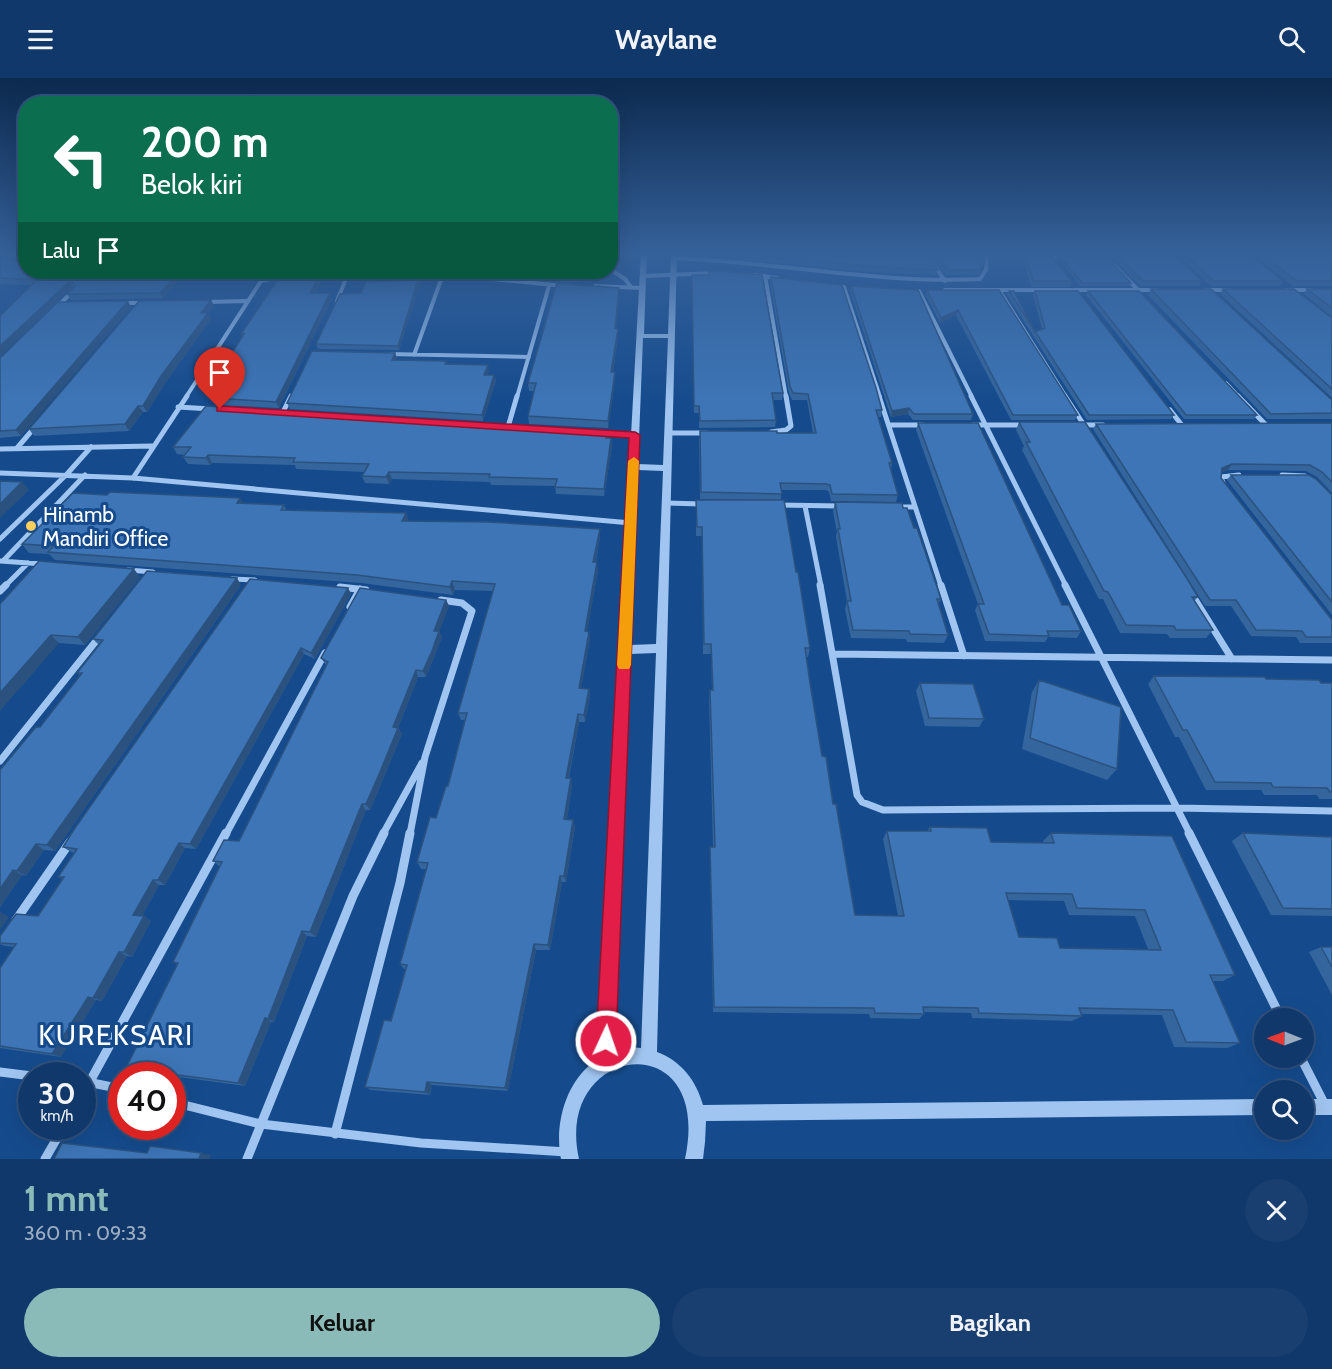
<!DOCTYPE html>
<html lang="id">
<meta charset="utf-8">
<style>
body{margin:0;font-family:Cabin,sans-serif;background:#193f70;color:#f1f3f6;height:100vh;display:flex;flex-direction:column;font-size:22px;white-space:nowrap}
*{box-sizing:border-box;margin:0}
p{font-size:20px;color:#9cacc1}
.icon{flex:none;width:33px;height:33px;fill:none;stroke:currentColor;stroke-width:2;stroke-linecap:round;stroke-linejoin:round}
.map{position:relative;height:1081px;overflow:hidden}
.details{display:flex;flex-direction:column;background:#10386a;flex:1}
.details>*{flex:none}
.guide{position:absolute;left:18px;top:18px;width:600px;height:183px;border-radius:24px;box-shadow:0 6px 24px #0002,0 0 0 2px #30527e;background:#0b6e4f;color:#fff;overflow:hidden}
.needle{width:39px;rotate:271deg}
.tools{position:absolute;left:1254px;top:930px;display:grid;gap:12px}
.tools a{display:grid;place-items:center;width:60px;height:60px;border-radius:50%;background:#10386a;box-shadow:0 6px 24px #0002,0 0 0 2px #30527e;font-size:30px}
.speed{position:absolute;left:18px;top:984px;display:flex;gap:12px;font-size:30px;font-weight:700;text-align:center}
.speed>*{display:grid;place-content:center;width:78px;height:78px;border-radius:50%;background:#10386a;box-shadow:0 6px 24px #0002,0 0 0 2px #30527e;line-height:1}
.speed small{font-size:15px;font-weight:400}
.speed .limit{border:9px solid #d22;background:#fff;color:#111}
.pin{position:absolute;display:grid;place-items:center;width:51px;height:51px;color:#fff;margin:-62px -26px;border-radius:50% 50% 50% 0;rotate:-45deg;box-shadow:0 0 6px #0007}
.pin .icon{rotate:45deg}
.me{position:absolute;width:66px;margin:-33px;rotate:3deg;stroke-linejoin:round;filter:drop-shadow(0 0 4px #0008)}
.turn{display:flex;align-items:center;gap:21px;height:126px;padding:0 24px;font-size:27px}
.turn .icon{width:78px;height:78px;stroke-width:2.5}
.turn b{display:block;font-size:42px;line-height:51px}
.then{display:flex;align-items:center;height:57px;padding:0 24px;background:#0003;gap:12px;font-size:22px}
.round{display:grid;place-items:center;flex:none;width:63px;height:63px;border-radius:32px;background:#193f70}
.summary{display:flex;align-items:center;justify-content:space-between;height:102px;padding:0 24px}
h1{font-size:36px;font-weight:700;line-height:45px;color:#8bbbb9}
.button{display:flex;gap:12px;margin-top:auto;padding:12px 24px}
.button a{flex:1;height:69px;border-radius:36px;background:#8bbbb9;color:#111;font-size:24px;font-weight:700;line-height:69px;text-align:center}
.button a+a{background:#193f70;color:#f1f3f6}
header{display:flex;justify-content:space-between;align-items:center;height:78px;padding:0 24px;background:#10386a;font-size:27px;font-weight:700}
.map>svg:first-child{display:block}
.lines{fill:none;stroke-linecap:round;stroke-linejoin:round}
.minor-far3{stroke:#a0c5f0;stroke-width:4}
.minor-far2{stroke:#a0c5f0;stroke-width:5}
.minor-far1{stroke:#a0c5f0;stroke-width:7}
.minor{stroke:#a0c5f0;stroke-width:9}
.tertiary{fill:#a0c5f0;fill-rule:evenodd}
.wall{fill:#34659d;fill-rule:evenodd}
.shaded-wall{fill:#2b527f}
.building{fill:#3d75b6;stroke:#2b527f;stroke-width:1.5;fill-rule:evenodd}
.route{fill:#e11d48;stroke:#92132f;stroke-width:1.5}
.slow{fill:#f59e0b}
.poi-dot{fill:#ffcf5e;stroke:#154b8d;stroke-width:2}
.labels{text-anchor:middle;dominant-baseline:central;stroke-width:6;stroke-linejoin:round;paint-order:stroke}
.poi-label{font-size:21px;fill:#fff;stroke:#154b8d;text-anchor:start}
.near-quarter-label{font-size:28px;letter-spacing:1.5px;fill:#fff;stroke:#154b8d}
</style>
<header><svg class="icon" aria-label="menu" viewBox="0 0 24 24"><path d="M4 6h16M4 12h16M4 18h16"/></svg>Waylane<svg class="icon" aria-label="search" viewBox="0 0 24 24"><circle cx="10" cy="10" r="6"/><path d="M15 15l6 6"/></svg></header>
<div class="map">
<svg width="1332" height="1081" viewBox="0 0 1332 1081">
<rect width="100%" height="100%" fill="#154b8d"/>
<g class="lines">
<path class="minor-far3" d="M3 174 26 178
M925 174 945 203
M674 180C777 184 877 206 980 201L986 192 987 174
M1055 184 1053 177H1104L1139 213
M610 191 625 201 631 209
M173 196 199 194
M754 197 777 200
M643 198 717 195
M765 198 786 319
M595 208 642 210
M844 209 880 319
M945 212H1157
M999 212 1066 319
M1206 212H1229
M1287 212H1313
M919 213 972 319
M337 223 347 198
M205 224 246 223
M121 225H144
M57 229 73 213
M389 276 529 279
M414 277 442 199
M1226 305 1239 319
M186 319 261 203 280 199 461 198 564 208
M517 319 549 208"/>
<path class="minor-far2" d="M879 318 941 508
M971 318 1066 508
M1065 318 1084 347
M1238 318 1265 346
M178 329 211 331
M1170 332 1181 346
M283 334 291 318
M889 347H923
M973 347H1025
M1081 347H1103
M508 349 517 318
M771 354 786 352 791 348 786 318
M601 355 635 357
M668 355H707
M17 370 35 349
M0 371 152 368
M0 395 133 400 631 445
M1282 397 1305 398
M133 400 187 318
M1223 405 1221 399 1239 397
M666 425 702 426
M778 427 840 428
M805 428 821 508
M895 429H915
M0 461 67 396 91 369
M0 483 43 486
M3 483 85 397
M128 492 153 494
M232 501 255 502
M5 508 28 485"/>
<path class="minor-far1" d="M820 507 857 717 862 724 883 732 1176 730 1332 733
M941 507 964 578
M1065 507 1190 756
M340 509 366 512
M0 513 6 507
M1191 515 1232 581
M350 529 360 511
M834 576 1332 582
M0 683 100 558
M226 756 325 575
M383 756 422 685
M410 756 425 679 472 533 462 525 441 522"/>
<path class="minor" d="M1189 755 1281 940
M16 842 70 764
M1301 980 1325 1027
M0 994 32 998
M82 1003 122 1011
M82 1018 226 755
M172 1024 261 1046 421 1065 567 1074
M335 1056 400 805 410 755
M45 1081 64 1048
M247 1081 353 818 384 755"/>
<path class="tertiary" d="M641 174H647L644 256H668L671 174H677L657 974C681 983 696 1002 703 1027L1264 1021V1037L706 1043 705 1064 703 1081H685C714 945 553 965 579 1081H561C554 1047 566 1001 597 982ZM643 260H668L663 387 638 386ZM638 392 663 393 656 566 630 567ZM656 575 641 970 630 969 613 974 630 576Z
M1304 1021H1332V1037H1304Z"/>
</g>
<path class="wall" d="M708 174H847L938 192 936 197 865 194 708 178Z
M928 174H984L982 191 978 197H946Z
M1021 174H1051L1050 176 1072 203 1070 209H1031Z
M1105 174H1171L1202 203 1199 208H1140L1107 174Z
M1174 174H1247L1283 203 1280 208H1211Z
M1249 174H1332V208H1293Z
M1060 178 1131 205 1129 208H1080L1059 181Z
M0 180 26 194 182 199 163 220 71 222 67 216 73 209H72L0 278V238L32 207 0 206Z
M561 194H582L577 204H560V198Z
M692 197H709L783 315 782 322H773L776 342 775 349 699 350V335H694Z
M771 199 882 332 881 339H878L892 385 891 392 898 417 896 424 831 423 829 414 826 412H781V422L700 421 699 360 777 355H813L807 322H792L789 315 770 205Z
M418 202 420 206 399 272 318 271 316 266 361 215Z
M321 205 315 215 332 221 279 330 218 327 214 320 220 313 215 314 212 307 242 259 241 256Z
M851 208 973 336 971 342H913L908 336 891 339 850 213Z
M1151 211 1332 322V341H1267L1148 217Z
M1223 211 1332 240V320L1220 216Z
M1307 211H1332V239L1304 216Z
M927 212H999L1078 337 1075 342H1011L956 237 940 245 926 217Z
M1009 213 1035 254 1042 251 1033 217 1035 213 1174 337 1171 341 1087 342 1007 217Z
M1088 213 1257 337 1254 341H1184L1086 217Z
M619 217 616 250 618 258 613 294H615V301L608 350 529 346 528 338 534 313H529L528 305Z
M211 222 214 228 208 235 211 241 165 305 147 334H143L129 353 34 358 29 351Z
M131 229 21 358 0 360V280Z
M395 275 397 281 396 282 446 283 447 286 489 293 487 297H494L496 303 483 343 290 331 287 325Z
M1019 344 1198 519 1194 523 1213 552 1206 560H1170L1167 556 1120 555 1103 521H1099L1022 372 1024 368 1016 352Z
M918 345 1062 527 1081 553 1077 560 1048 559 1045 564 985 563 975 532 978 526 916 352Z
M1332 345V415L1317 399 1306 393 1228 392 1222 394 1221 400 1332 542V565H1300L1296 559 1251 558 1231 528H1205L1093 351 1096 346Z
M479 347 611 360 612 368 604 418 556 416 555 408 491 407 490 404 392 401 389 406 365 405 362 398 365 394 296 391 295 387 212 385 210 387 188 386 183 379 185 377 177 376 173 369Z
M1231 397 1332 417V537L1227 402Z
M107 417 284 427 286 432 406 435 408 443 600 459 596 484 598 492 587 553 590 561 581 610 589 611 590 618 585 644H579L569 700 572 707 567 741 573 742 575 749 566 804H562L550 872H536L508 1013 432 1007 430 1017 371 1012 365 1009 391 943 406 891H404L400 886 426 791H421L417 784 436 740 448 708 465 642H461L458 635 493 513 455 512 453 517 361 505 55 482 49 476 29 475 22 466Z
M696 422 810 570 808 579H806L810 605 822 678 833 726 855 837 898 838 883 761 887 753H927L930 749 991 764 1044 765 1043 763 1051 755 1235 897 1223 903H1213L1240 965 1227 970 1174 969 1162 937 1081 936 1082 938 1072 943 972 940 971 935 924 934V936L919 941 870 940 869 936 713 934 710 776V769H713L709 621 710 612H712L711 576H703L702 458H696ZM1008 822 1064 823 1069 837 1135 838 1148 871 1060 870 1019 859Z
M835 424 903 430 914 450 941 521 938 527 948 557 944 565 907 564 906 561 851 560 845 531 847 523 836 459 837 454 833 433Z
M140 499 85 567 59 565 0 526Z
M241 507 55 773 44 772 26 798 22 797 0 829V692L40 649 80 597 77 595 99 567 93 561Z
M348 510 351 516 315 581 304 576 196 771 185 770 165 807H159L142 838H144L151 843 132 879 127 878 102 923 96 922 61 979 0 970V890L14 869 5 868 0 866V858L38 838 62 801 58 799 74 775 71 774 63 769Z
M446 522 449 528 439 553 442 559 426 599H418L398 650 402 656 384 699 370 732H366L316 859 307 858 274 944H271L245 1008 135 993 126 990 177 886 173 884 220 789 213 783 239 763 326 587 321 580Z
M1154 598 1266 601 1321 605H1332V721H1319L1317 717H1264L1261 712H1206L1179 659H1175L1148 606Z
M1039 602 1117 691 1107 702 1022 671 1032 614Z
M920 605 984 641 979 649 925 648 916 613Z
M1243 755 1332 759V838L1271 837 1232 763Z
M1321 869H1332V917L1309 874Z"/>
<path class="shaded-wall" d="M180 194 182 199 163 220 160 215Z
M579 194H582L577 204 576 199Z
M319 199 321 205 312 221 310 215Z
M418 202 420 206 399 272 398 268Z
M69 204 72 209 0 278V268Z
M619 210V217L616 258 615 250Z
M330 215 332 221 279 330 276 324Z
M211 222 214 228 208 235 211 241 165 305 147 334 143 328 201 235Z
M128 223 131 229 21 358 16 352Z
M958 232 956 237 940 245 941 240Z
M618 251V258L612 301 611 294Z
M395 275 397 281 394 288 392 282Z
M488 287 489 293 485 303 484 297Z
M615 294V301L608 350V343Z
M494 297 496 303 483 343 482 337Z
M138 328 143 334 129 353 125 346Z
M909 330 908 336 891 339 892 333Z
M611 360 612 368 604 418V411Z
M208 377 212 385 210 387 206 380Z
M1232 386 1228 392 1218 396 1222 390Z
M389 394 392 401 389 406 386 399Z
M22 404 29 412 0 440V426Z
M240 420 245 428 237 425Z
M406 435 409 443H402Z
M600 451V459L594 492 593 484Z
M597 484 598 492 586 561 585 553Z
M134 491 140 499 85 567 78 559Z
M237 500 241 507 55 773 47 767Z
M452 503 455 512 453 517 450 509Z
M348 510 351 516 315 581 311 575Z
M446 522 449 528 437 559 434 553Z
M439 553 442 559 426 599 423 593Z
M589 554 590 561 580 618 579 610Z
M51 557 59 565 0 633V615Z
M301 570 304 576 196 771 190 766Z
M416 592 418 599 396 655 393 649Z
M589 611 590 618 585 644 584 637Z
M578 636 579 644 567 707 566 700Z
M398 650 402 656 370 732 366 726Z
M571 700 572 707 566 748 564 741Z
M362 726 366 732 316 859 310 854Z
M573 742 575 749 566 804 564 798Z
M179 765 185 770 165 807 158 802Z
M36 766 44 772 26 798 17 793Z
M13 792 22 797 0 829V811Z
M560 798 562 804 550 872 548 867Z
M153 802 159 807 140 842 133 837Z
M0 834 9 839 0 852Z
M144 838 151 843 132 879 124 874Z
M302 853 307 858 274 944 268 941Z
M534 866 536 872 508 1013 505 1010Z
M119 874 127 878 102 923 93 920Z
M88 919 96 922 61 979 52 976Z
M265 940 271 944 245 1008 238 1005Z
M427 1004 432 1007 430 1017 425 1014Z
M201 1075 211 1077 209 1081H199Z"/>
<path class="building" d="M720 174H847L861 176 867 174H925L938 192 866 188Z
M933 174H984V186L979 192H948Z
M1024 174H1051L1050 176 1072 203H1033Z
M1114 174H1171L1202 203H1143Z
M1182 174H1247L1283 203H1214Z
M1259 174H1332V203H1297Z
M1060 178H1106L1131 205H1082Z
M0 180 22 185 26 182V194H116L154 196 180 194 160 215 67 216 75 208 73 204H69L0 268V238L37 202 0 200Z
M709 193H724L762 197 782 310 783 315H772L776 342 700 343 699 328H694L692 197H709Z
M561 194H579L576 199 560 198Z
M319 199 310 215H330L276 324 214 320 226 307H212L244 256H241L279 200Z
M771 199 842 207 876 310 882 332H876L892 385H889L898 417 832 416 830 407 827 406 780 405 782 416 701 414 700 353H777V355H816L808 316 793 315 790 308Z
M418 202 398 268 316 266 340 216 361 215 366 204Z
M557 205 619 210 615 250 618 251 611 294H615L608 343 528 338 536 305H528Z
M851 208 918 212 973 336H914L909 330 892 333Z
M1151 211H1211L1332 322V335L1271 336Z
M1223 211H1294L1332 240V311Z
M1307 211H1332V230Z
M927 212H999L1078 337H1013L958 232 941 240Z
M1009 213H1014L1035 254 1045 250 1035 213H1078L1174 337H1089Z
M1088 213H1139L1257 337H1186Z
M211 222 201 235H208L161 298 143 328H138L125 346 29 351 139 223Z
M128 223 16 352 0 353V280L58 224Z
M312 273 395 275 392 282 446 283 445 286 488 287 484 297H494L482 337 287 325Z
M206 328 478 345V347L607 353 606 360H611L604 411 555 409 557 401 489 399 490 396 389 394 386 399 362 398 369 386 293 384 295 380 208 377 206 380 183 379 191 369H173Z
M1019 344H1085L1186 499 1198 519H1192L1213 552H1176L1174 548 1126 547 1108 514 1104 513 1026 364H1030Z
M918 345H978L1062 527H1069L1081 553H1047L1049 558 989 556 978 526H984Z
M1332 345V404L1322 394 1310 387 1232 386 1222 390 1221 400 1332 542V559H1306L1302 553 1256 552 1236 522H1210L1096 346Z
M1231 397H1309L1316 401 1332 417V524Z
M0 403 22 404 0 426Z
M110 414 240 420 237 425 284 427 281 432 406 435 402 443 489 444 600 451 593 484H597L585 553 589 554 579 610 589 611 584 637 578 636 566 700H571L564 741 573 742 564 798H560L548 867 534 866 505 1010 427 1004 425 1014 365 1009 384 942 391 943 407 887 400 886 428 785 417 784 430 739 436 740 446 708H448L467 635H458L495 506 452 503 450 509 357 497 48 474 54 468 22 466 73 415 107 417Z
M696 422H784L796 494H798L810 570H805L810 605 822 678 826 679 833 726H836L855 837 904 838 887 753H931L930 749 987 750 991 764 1054 765 1051 755 1172 758 1235 897H1210L1240 965 1186 964 1173 932 1079 930 1082 938 979 935 978 930 923 929 924 936 875 935 874 930 714 929 710 769H715L710 612H713L711 566H704L702 449H697ZM1006 815 1072 816 1077 830 1145 832 1161 872 1060 870 1057 860 1019 859Z
M835 424 902 425 903 430H907L914 450H917L933 497 941 521H937L948 557 910 556 909 553 853 552 847 523H851L838 451H840Z
M39 483 134 491 78 559 51 557 0 615V526Z
M147 493 237 500 47 767 36 766 17 793 13 792 0 811V692L36 649H40L82 595H77L103 562 93 561Z
M250 501 348 510 311 575 301 570 190 766 179 765 158 802H153L133 837 144 838 124 874H119L93 920 88 919 52 976 0 968V890L16 866 0 865V858L16 836 38 838 64 799H58L77 771 63 769 75 750Z
M360 510 446 522 434 553H439L432 573 423 593 416 592 393 649 398 650 380 694 366 726H362L310 854 302 853 268 941 265 940 238 1005 126 990 178 885 173 884 222 784 213 783 224 762 239 763 328 584 321 580Z
M1154 598 1265 599 1266 601 1319 602 1321 605H1332V714H1330L1327 710 1273 709 1271 705 1215 704 1187 652H1183Z
M1039 602 1121 629 1117 691 1030 660Z
M920 605 973 606 984 641 929 640Z
M1243 755 1332 759V831L1283 830Z
M1321 869H1332V889Z
M62 1065 147 1075 150 1068 201 1075 199 1081H54Z"/>
<linearGradient id="sky" x2="0" y2="1"><stop stop-color="#0c294e"/><stop offset="0.54" stop-color="#35619a"/><stop offset="1" stop-color="#35619a" stop-opacity="0"/></linearGradient>
<rect width="1332" height="325" fill="url(#sky)"/>
<path class="route" d="M220 328 635 354 640 357 616 963 613 970 606 973 599 970 596 963 629 360 217 333V329Z"/>
<path class="slow" d="M634 379 639 383 631 587 629 591H619L617 587 628 383Z"/>
<circle class="poi-dot" cx="31" cy="448" r="6"/>
<g class="labels">
<g class="poi-label">
<text x="43" y="436">Hinamb<tspan x="43" dy="24">Mandiri Office</tspan></text>
</g>
<g class="near-quarter-label">
<text x="116" y="957">KUREKSARI</text>
</g>
</g>
</svg>
<div class="tools">
<a><svg class="needle" viewBox="-14 -14 28 28"><path d="M0-13l5 13h-10z" fill="#e53935"/><path d="M0 13l5-13h-10z" fill="#9cacc1"/></svg></a>
<a><svg class="icon" aria-label="search" viewBox="0 0 24 24"><circle cx="10" cy="10" r="6"/><path d="M15 15l6 6"/></svg></a>
</div>
<div class="speed"><div>30<small>km/h</small></div><div class="limit">40</div></div>
<div class="pin" style="left:220px;top:331px;background:#d93025"><svg class="icon" aria-label="arrive" viewBox="0 0 24 24"><path d="M6 21V4h12l-3 4 3 4H6"/></svg></div>
<svg class="me" style="left:606px;top:963px" viewBox="-20 -20 40 40"><circle r="17" fill="#e11d48" stroke="#fff" stroke-width="3"/><path d="M0-11L8 9 0 5-8 9z" fill="#fff"/></svg>
<div class="guide">
<div class="turn"><svg class="icon" aria-label="left" viewBox="0 0 24 24"><path d="M17 20v-9H6M10 6l-5 5 5 5"/></svg><div><b>200 m</b>Belok kiri</div></div>
<div class="then">Lalu<svg class="icon" aria-label="arrive" viewBox="0 0 24 24"><path d="M6 21V4h12l-3 4 3 4H6"/></svg></div>
</div>
</div>
<section class="details">
<div class="summary"><div><h1>1 mnt</h1><p>360 m · 09:33</p></div><a class="round"><svg class="icon" aria-label="close" viewBox="0 0 24 24"><path d="M6 6l12 12M18 6L6 18"/></svg></a></div>
<div class="button"><a>Keluar</a><a>Bagikan</a></div>
</section>
